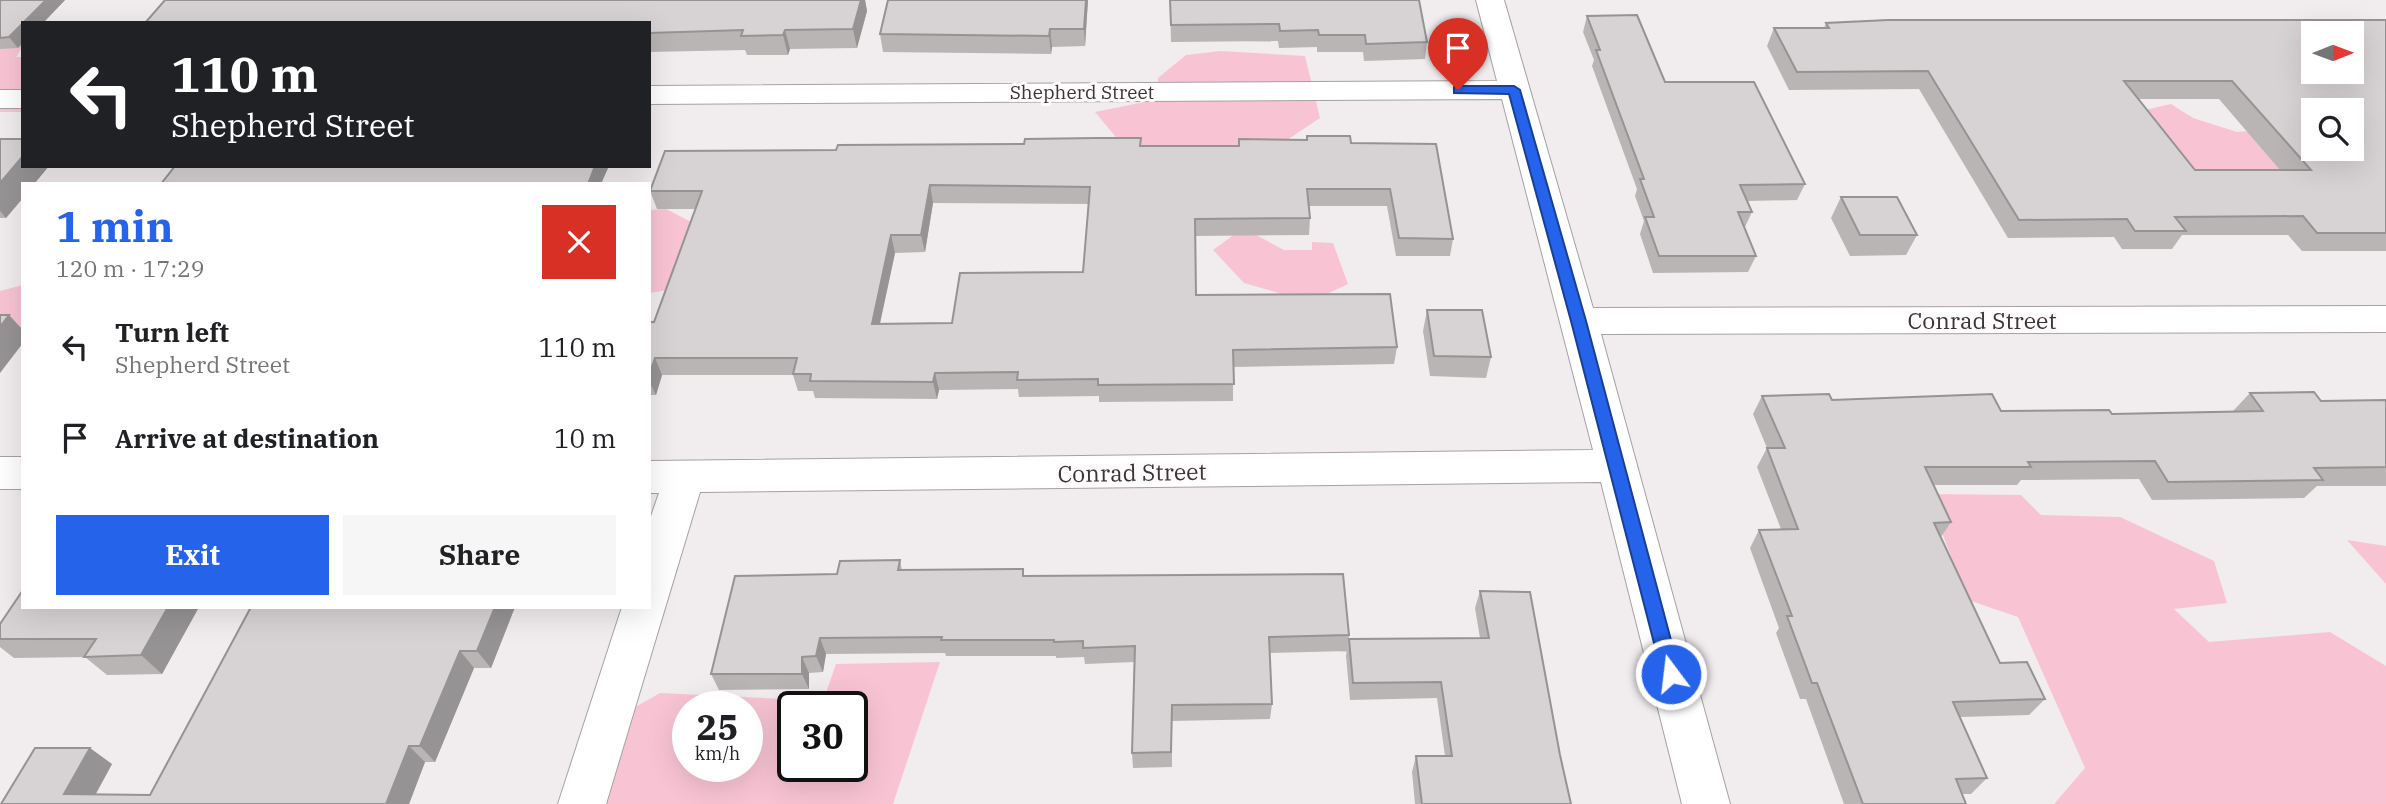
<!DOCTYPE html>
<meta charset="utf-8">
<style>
body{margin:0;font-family:"IBM Plex Serif",serif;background:#f6f6f6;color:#202124;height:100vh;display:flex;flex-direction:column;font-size:26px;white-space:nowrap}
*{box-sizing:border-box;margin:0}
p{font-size:23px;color:#757577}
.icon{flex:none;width:38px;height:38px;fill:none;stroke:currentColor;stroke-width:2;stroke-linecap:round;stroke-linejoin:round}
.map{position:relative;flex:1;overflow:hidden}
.sheet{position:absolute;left:21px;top:182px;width:630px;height:427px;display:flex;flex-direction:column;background:#fff;border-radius:0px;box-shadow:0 7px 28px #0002}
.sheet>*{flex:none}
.guide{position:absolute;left:21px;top:21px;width:630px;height:147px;border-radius:0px;box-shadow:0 7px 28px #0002;background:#202124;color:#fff;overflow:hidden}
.needle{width:46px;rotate:89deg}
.tools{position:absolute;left:2301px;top:21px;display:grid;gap:14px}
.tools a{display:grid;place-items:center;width:63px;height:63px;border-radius:0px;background:#fff;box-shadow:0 7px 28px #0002;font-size:35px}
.speed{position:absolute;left:672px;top:691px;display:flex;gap:14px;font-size:35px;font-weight:700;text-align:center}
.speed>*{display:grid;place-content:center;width:91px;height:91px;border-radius:50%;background:#fff;box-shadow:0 7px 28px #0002;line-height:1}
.speed small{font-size:18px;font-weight:400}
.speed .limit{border:4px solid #111;border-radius:10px;background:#fff;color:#111}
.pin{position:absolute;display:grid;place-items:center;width:60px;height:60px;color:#fff;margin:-72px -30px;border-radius:50% 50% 50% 0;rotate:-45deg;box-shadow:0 0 7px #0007}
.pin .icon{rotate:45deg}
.me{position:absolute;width:77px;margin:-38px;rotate:345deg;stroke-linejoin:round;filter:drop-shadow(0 0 5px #0008)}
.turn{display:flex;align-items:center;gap:24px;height:147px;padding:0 35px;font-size:32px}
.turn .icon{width:91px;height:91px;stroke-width:2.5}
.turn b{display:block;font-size:49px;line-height:60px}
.round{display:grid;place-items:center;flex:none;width:74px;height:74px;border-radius:0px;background:#f6f6f6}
.headline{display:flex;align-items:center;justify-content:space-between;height:119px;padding:0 35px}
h1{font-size:42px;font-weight:700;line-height:52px;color:#2563eb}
.action{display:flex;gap:14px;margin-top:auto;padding:14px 35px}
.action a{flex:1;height:80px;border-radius:0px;background:#2563eb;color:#fff;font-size:28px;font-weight:700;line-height:80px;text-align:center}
.action a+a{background:#f6f6f6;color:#202124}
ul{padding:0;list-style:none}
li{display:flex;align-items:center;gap:21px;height:91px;padding:0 35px}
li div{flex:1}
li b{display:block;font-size:26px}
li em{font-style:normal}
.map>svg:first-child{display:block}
.green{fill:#f8c4d4;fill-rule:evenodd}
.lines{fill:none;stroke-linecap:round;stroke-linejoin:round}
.minor-casing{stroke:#a6a1a3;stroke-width:2}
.minor{fill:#fff;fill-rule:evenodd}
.wall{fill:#b9b5b5;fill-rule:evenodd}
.shaded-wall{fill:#969394}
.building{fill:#d7d2d3;stroke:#969394;stroke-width:2;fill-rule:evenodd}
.route{fill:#2563eb;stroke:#184099;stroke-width:2}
.labels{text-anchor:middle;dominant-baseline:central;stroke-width:6;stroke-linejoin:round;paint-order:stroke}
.far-street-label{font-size:19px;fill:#383737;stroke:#fffafb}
.street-label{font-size:23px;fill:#383737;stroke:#fffafb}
</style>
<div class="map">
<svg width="2386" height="804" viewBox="0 0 2386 804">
<rect width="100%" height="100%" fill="#f1ecee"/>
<path class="green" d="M23 35V46L16 57H23V112H0V37Z
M1220 51 1305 56 1320 118 1275 148H1125L1095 112 1159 99 1158 78 1186 55Z
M2171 104 2193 118 2237 132 2281 128 2323 186H2206L2145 110Z
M666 209 693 223 676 289 649 293V210Z
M1243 228 1284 250H1312V242L1333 243 1348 284 1310 302 1244 283 1213 250Z
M23 285V332L0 327V291Z
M1927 494 2021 495 2041 515 2120 517 2214 561 2227 603 2174 609 2209 642 2330 632 2386 666V804H2054L2085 768 2018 617 1968 600Z
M2347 540 2386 546V584Z
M940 662 893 804H594L625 713 660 693 823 701 836 664ZM688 707H747V766H688ZM793 707H852V766H793Z"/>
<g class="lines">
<g class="minor-casing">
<path id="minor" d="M1476 0H1504L1593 308 2386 306V332L1601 334 1730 804H1682L1601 482 700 492 606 804H558L622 607H649V522L659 493H649V461L1593 450 1502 99 649 104V86L1497 81Z
M0 90H23V108H0Z
M0 457H23V489H0Z"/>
</g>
<use href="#minor" class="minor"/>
</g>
<path class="wall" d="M0 0H65L43 23H23L18 48 0 49Z
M165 0H865L867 11 857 48 790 49 788 55H747L745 50 649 52V23Z
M888 0H1088L1085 46 1052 47 1051 54 883 52 880 34Z
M1170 0 1427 42 1425 59 1364 61 1363 52H1317V47L1279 48 1278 41 1171 42Z
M1587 16 1665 82 1805 184 1797 200 1747 201 1752 212 1744 229 1756 256 1748 272 1653 273 1640 234 1644 221 1635 196 1637 189 1592 66 1594 60 1583 32Z
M2386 20V251H2302L2288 235H2182L2172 249H2122L2114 237 2008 238 1919 89 1789 90 1767 46 1774 28H1824L1826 23ZM2139 99H2219L2280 170H2195Z
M1307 136 1351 143 1453 239 1450 256H1396L1387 206H1309L1310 218 1309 235 1195 236 1196 295 1397 347 1394 364 1233 367V401L1099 402V396L1019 397 1018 389 939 390 937 399 815 398 813 391H798L793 375H662L656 395H649V322H654L696 209H657L650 191 1141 146H1239L1306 140ZM933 203 1089 204 1083 272 952 323 880 324 895 253 925 252Z
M0 139 23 166H49L6 218H0Z
M1841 197 1917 235 1906 255 1850 256 1831 218Z
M1427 310 1491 357 1486 378 1430 376 1423 331Z
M2250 393 2321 401 2386 400V486H2317L2304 498 2152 500 2139 479 2021 480 2017 485H1933L1951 522 1941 537 2000 663 2045 699 2029 715 1960 717 1987 778 1971 794H1962L1966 804H1844L1806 699H1800L1776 633 1779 628 1750 548 1759 530 1781 529 1757 467 1767 448 1753 414 1762 396 2001 411 2112 414 2233 411Z
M900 560 902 570 1024 576 1349 635 1347 651 1270 653 1272 704 1270 719 1172 721V767L1133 768 1132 753 1134 662 1085 664 1084 657 1056 658V656H946L945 653 826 654 823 672 809 673V689L719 690 711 674 837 574Z
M1480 591 1560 755 1571 804H1415L1412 772 1416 756H1445L1437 698 1350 700 1346 656 1349 639 1480 638 1475 608Z
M199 607 162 674 107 675 85 657 14 658 0 647V624Z
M515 607 491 668H474L435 762H425L409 804H1L112 764 96 794 150 795Z"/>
<path class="shaded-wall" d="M46 0H65L43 23H24Z
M861 0H865L867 11 857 48 853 29Z
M1086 0H1088L1085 46 1084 29Z
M23 24V43L18 48 9 37Z
M1050 29 1052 47 1051 54 1049 36Z
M785 30 790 49 788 55 783 35Z
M23 156V166H49L34 184H23V198L6 218 0 211V183Z
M595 166H609L601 184H588Z
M930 185 933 203 925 252 921 235Z
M891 235 895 253 876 341 872 324Z
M9 315 23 330V343L0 373V327Z
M655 358 662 375 656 395 649 381V375Z
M935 373 939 390 937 399 933 382Z
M168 607H199L162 674 141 655Z
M495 607H515L491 668 477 651Z
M820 638 826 654 823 672 816 656Z
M460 651 474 668 435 762 420 746Z
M802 657 809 673V689L802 674Z
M409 746 425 762 409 804H386Z
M90 748 112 764 90 804 64 794Z"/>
<path class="building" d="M0 0H46L9 37 0 38Z
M165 0H861L853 29 785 30 783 35 741 36 743 30 649 33V23H145Z
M888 0H1086L1084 29H1050L1049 36 880 34Z
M1170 0H1419L1427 42 1366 44 1365 35H1319L1318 30 1280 31 1279 24 1171 25Z
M1637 15 1665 82H1754L1805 184 1740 185 1752 212H1738L1756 256H1659L1645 217H1654L1640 179H1644L1596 50H1600L1587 16Z
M1888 20H2386V233H2317L2303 216 2175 217 2186 231H2135L2127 219 2019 220 1928 71 1797 72 1774 28H1829L1826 23ZM2314 33H2352V72H2314ZM2124 81H2232L2311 170H2195ZM2314 110H2352V149H2314Z
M1307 136H1350L1351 143 1436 144 1453 239 1399 238 1390 189H1307L1310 218 1195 219 1196 295 1390 294 1397 347 1233 350 1234 384 1098 385V379L1017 380 1018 372 935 373 933 382 810 381 811 374H793L797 358H655L649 375V322H654L702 191H650L665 151 836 150 838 145 1024 144 1025 139 1096 138H1141L1140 146H1239V139L1307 140ZM930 185 1090 187 1083 272 960 273 952 323 872 324 891 235H921Z
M0 139H23V156L0 183Z
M175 166H595L588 184H161Z
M1841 197H1897L1917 235H1860Z
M1427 310H1482L1491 357 1434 356Z
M0 315H9L0 327Z
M2314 392 2321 401 2386 400V467L2314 468 2323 480 2168 482 2155 461 2028 462 2031 467H1925L1951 522 1934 523 2000 663 2027 662 2045 699 1953 702 1987 778 1956 779 1966 804H1863L1817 683H1812L1787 616H1792L1759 530 1798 529 1767 448H1785L1762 396 1829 394 1832 400 1992 394 2001 411 2109 410 2112 414 2263 411 2250 393Z
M900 560 898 570 1023 569V576L1343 574 1349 635 1269 637 1272 704 1172 705 1171 752 1132 753 1135 646 1083 648V641L1054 642V640H941L942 637 820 638 816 656 802 657V674H711L735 576 837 574 840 561Z
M23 590V607H168L141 655 84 657 96 639H0V624Z
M1480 591 1530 592 1560 755 1571 804H1422L1416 756H1452L1441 682 1353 683 1349 639 1489 638Z
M251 607H495L477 651H460L420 746H409L386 804H1L35 748H90L64 794 150 795Z"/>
<path class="route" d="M1458 86H1514L1520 90 1586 321 1680 674 1678 680 1671 682 1664 680 1662 674 1571 321 1509 94 1454 93V87Z"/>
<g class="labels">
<g class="far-street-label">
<text x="1082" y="92">Shepherd Street</text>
</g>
<g class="street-label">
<text x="1982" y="320">Conrad Street</text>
<text transform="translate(1132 472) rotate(-1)">Conrad Street</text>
</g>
</g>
</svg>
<div class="tools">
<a><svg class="needle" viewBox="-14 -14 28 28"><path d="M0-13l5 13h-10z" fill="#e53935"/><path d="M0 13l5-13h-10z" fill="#757577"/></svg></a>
<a><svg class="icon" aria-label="search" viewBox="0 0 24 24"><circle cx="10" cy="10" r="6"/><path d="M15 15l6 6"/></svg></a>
</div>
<div class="speed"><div>25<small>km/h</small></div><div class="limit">30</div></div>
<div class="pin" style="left:1458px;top:90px;background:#d93025"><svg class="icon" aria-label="arrive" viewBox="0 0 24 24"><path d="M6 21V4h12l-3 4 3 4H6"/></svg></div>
<svg class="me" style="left:1671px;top:674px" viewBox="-20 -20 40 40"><circle r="17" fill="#2563eb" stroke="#fff" stroke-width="3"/><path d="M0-11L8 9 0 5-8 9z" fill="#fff"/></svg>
<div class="guide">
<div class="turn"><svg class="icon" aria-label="left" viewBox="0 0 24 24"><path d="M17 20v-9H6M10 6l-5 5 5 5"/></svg><div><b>110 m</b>Shepherd Street</div></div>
</div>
<section class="sheet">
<div class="headline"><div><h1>1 min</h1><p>120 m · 17:29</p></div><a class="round" style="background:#d93025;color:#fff"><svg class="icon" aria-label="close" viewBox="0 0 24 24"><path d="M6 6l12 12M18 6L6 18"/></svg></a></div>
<ul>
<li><svg class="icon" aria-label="left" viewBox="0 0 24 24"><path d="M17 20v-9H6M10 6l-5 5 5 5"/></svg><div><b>Turn left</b><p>Shepherd Street</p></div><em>110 m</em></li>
<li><svg class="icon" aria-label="arrive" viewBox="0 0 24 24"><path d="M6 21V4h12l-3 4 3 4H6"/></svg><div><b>Arrive at destination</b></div><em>10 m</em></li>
</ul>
<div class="action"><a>Exit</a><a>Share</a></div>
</section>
</div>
